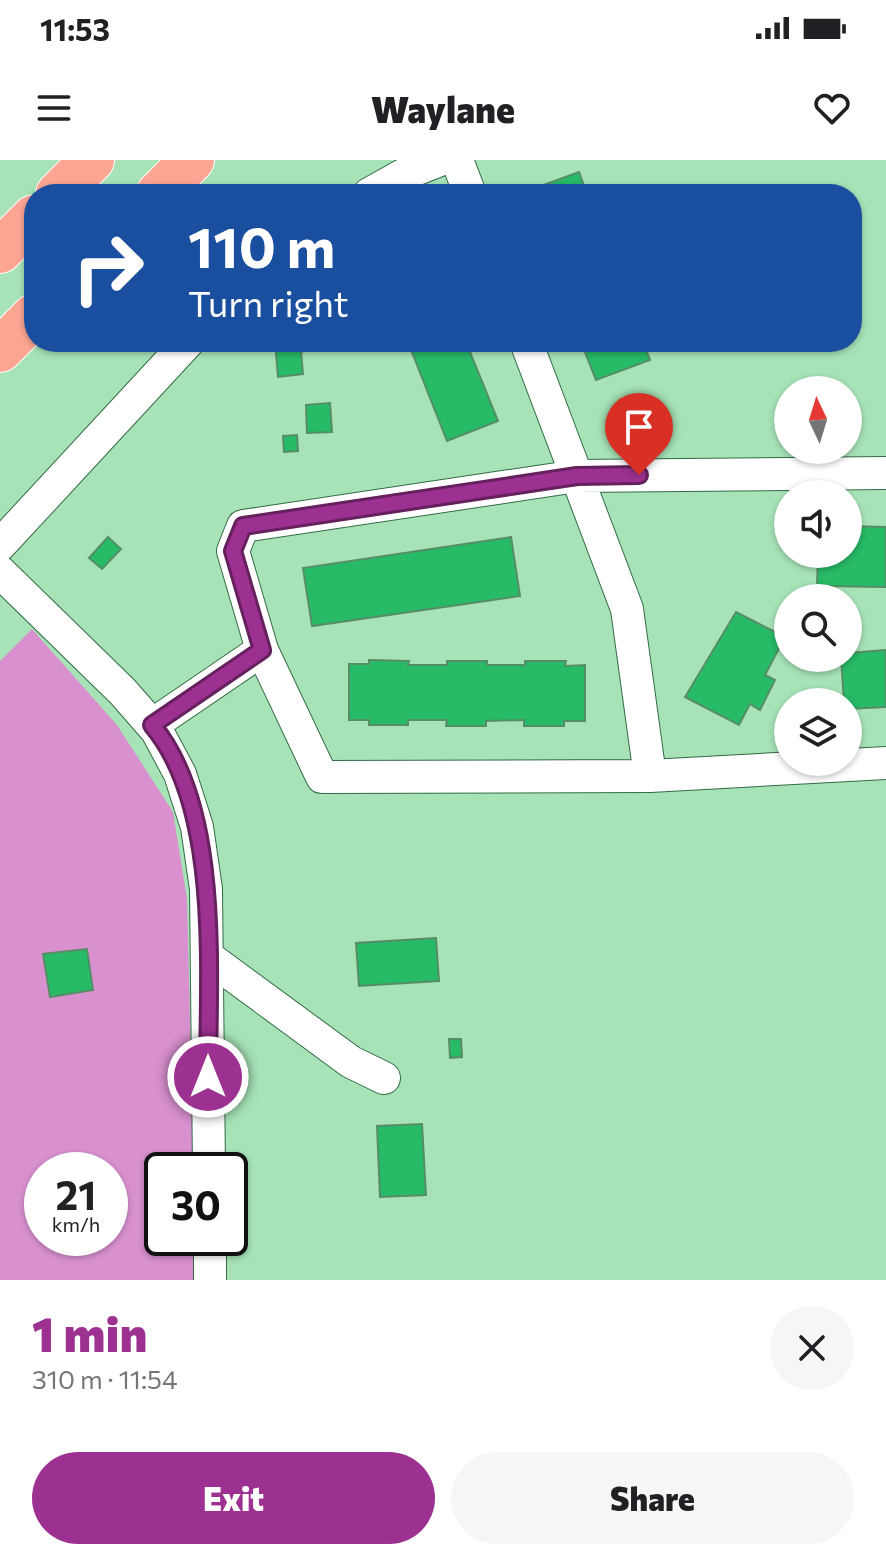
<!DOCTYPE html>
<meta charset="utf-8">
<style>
body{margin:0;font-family:Commissioner,sans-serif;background:#f6f6f6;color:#202124;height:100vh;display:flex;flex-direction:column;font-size:30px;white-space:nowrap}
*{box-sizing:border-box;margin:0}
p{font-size:26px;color:#757577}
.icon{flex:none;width:44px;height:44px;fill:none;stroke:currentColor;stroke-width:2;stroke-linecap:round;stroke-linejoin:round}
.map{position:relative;height:1120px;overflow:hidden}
.sheet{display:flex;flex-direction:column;background:#fff;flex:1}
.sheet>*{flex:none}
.hud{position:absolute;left:24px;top:24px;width:838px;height:168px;border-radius:32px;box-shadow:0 2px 6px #0004;background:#1a4fa0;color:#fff;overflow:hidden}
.needle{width:52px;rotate:356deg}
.tools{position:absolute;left:774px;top:216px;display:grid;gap:16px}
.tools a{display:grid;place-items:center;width:88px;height:88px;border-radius:50%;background:#fff;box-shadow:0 2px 6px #0004;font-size:40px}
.speed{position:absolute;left:24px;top:992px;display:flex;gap:16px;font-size:40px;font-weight:700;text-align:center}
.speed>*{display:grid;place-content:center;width:104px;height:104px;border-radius:50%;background:#fff;box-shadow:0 2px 6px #0004;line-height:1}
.speed small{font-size:20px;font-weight:400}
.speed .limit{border:4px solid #111;border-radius:12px;background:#fff;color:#111}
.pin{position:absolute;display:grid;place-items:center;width:68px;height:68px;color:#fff;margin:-82px -34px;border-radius:50% 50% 50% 0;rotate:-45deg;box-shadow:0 0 8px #0007}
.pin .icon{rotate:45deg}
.me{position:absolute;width:88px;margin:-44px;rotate:0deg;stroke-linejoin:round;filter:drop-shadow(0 0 6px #0008)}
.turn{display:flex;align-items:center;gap:28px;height:168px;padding:0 32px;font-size:36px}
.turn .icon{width:104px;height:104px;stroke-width:2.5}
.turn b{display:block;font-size:56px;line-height:68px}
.round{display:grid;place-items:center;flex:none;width:84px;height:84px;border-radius:42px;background:#f6f6f6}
.head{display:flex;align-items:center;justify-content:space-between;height:136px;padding:0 32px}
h1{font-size:48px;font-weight:800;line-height:60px;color:#9d3191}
.action{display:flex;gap:16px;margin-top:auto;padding:16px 32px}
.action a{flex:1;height:92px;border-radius:48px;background:#9d3191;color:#fff;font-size:32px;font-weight:800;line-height:92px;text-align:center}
.action a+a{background:#f6f6f6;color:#202124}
.status{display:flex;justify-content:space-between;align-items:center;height:56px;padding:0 40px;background:#fff;direction:ltr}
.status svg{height:22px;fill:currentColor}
header{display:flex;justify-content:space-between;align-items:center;height:104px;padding:0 32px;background:#fff;font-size:36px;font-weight:800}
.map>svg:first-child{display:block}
.green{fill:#d990ce;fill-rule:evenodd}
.building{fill:#27ba67;stroke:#558e66;stroke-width:2}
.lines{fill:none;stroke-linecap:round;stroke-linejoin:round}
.minor-casing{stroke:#326b45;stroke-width:34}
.highway-casing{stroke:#fff;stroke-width:46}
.minor{stroke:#fff;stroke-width:32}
.highway{stroke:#fca593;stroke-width:44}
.route-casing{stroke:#66205e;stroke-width:20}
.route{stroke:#9d3191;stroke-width:14}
</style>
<div class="status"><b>11:53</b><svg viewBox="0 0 49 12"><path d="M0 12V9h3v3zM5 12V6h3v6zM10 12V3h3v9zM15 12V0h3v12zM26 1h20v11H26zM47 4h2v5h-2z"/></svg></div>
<header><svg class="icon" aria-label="menu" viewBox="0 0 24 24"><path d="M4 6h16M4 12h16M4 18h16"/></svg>Waylane<svg class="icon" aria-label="heart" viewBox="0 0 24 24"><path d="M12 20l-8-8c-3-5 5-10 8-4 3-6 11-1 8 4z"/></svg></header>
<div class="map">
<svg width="886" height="1120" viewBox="0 0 886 1120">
<rect width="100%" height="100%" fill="#a7e3b7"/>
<path class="green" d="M32 469 117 565 173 652 187 739 194 1010H162V1078H196L197 1120H0V501ZM42 1010H110V1078H42Z"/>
<path class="building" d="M579 12 587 34H525L524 32Z
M275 182H304L305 191 301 192 303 214 278 217Z
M408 182H466L498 261 447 281Z
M581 182H643L650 200 596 220Z
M330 243 332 272 307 273 306 245Z
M297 275 298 291 284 292 283 276Z
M848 366 886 367V427L817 426 818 394H848Z
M108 377 121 389 102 409 89 398Z
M511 377 520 436 312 466 303 408Z
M736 452 785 477 765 515 775 520 760 550 750 544 739 565 685 537Z
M886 490V547L848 549V542H844L841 498H848V493Z
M369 500 409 501 408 505H447V501H487V505H525V501H566L565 506 585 505V561H564V566H524V560L486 561V566H446L447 560H408V565H369V560H349V504H369Z
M436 778 439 821 359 826 356 783Z
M87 789 93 830 50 837 43 794Z
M449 879H461L462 897 450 898Z
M422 964 426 1035 380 1037 377 966Z"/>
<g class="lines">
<g class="minor-casing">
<path id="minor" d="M457 0 470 34
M369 34 405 14 440 0
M526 182 627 449 650 616 886 603
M0 385 188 182
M0 412 123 532 157 571 180 614 197 667 206 729 209 1010
M262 490 322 617 650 616
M152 565 262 490 233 391 243 366 577 316 886 313
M208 797 351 902 384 918
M210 1078V1120"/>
</g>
<g class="highway-casing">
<path id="highway" d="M58 34 92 0
M158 34 192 0
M0 91 34 57
M0 190 34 156"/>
</g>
<use href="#minor" class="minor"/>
<use href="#highway" class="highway"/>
</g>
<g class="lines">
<g class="route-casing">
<path id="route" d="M208 917C208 815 222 648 152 565L262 490 233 391 243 366 577 316 639 315"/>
</g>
<use href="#route" class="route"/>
</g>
</svg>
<div class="tools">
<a><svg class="needle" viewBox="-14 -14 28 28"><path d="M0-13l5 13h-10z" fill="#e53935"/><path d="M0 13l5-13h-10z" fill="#757577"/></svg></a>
<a><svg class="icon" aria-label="sound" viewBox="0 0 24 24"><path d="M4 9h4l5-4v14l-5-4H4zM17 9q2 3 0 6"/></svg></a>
<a><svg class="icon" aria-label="search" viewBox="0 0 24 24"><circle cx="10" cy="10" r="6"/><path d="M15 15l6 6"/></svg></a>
<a><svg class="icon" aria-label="layers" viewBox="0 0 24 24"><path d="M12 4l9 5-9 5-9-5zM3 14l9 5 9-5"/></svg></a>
</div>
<div class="speed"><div>21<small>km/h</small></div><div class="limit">30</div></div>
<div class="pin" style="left:639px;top:315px;background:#d93025"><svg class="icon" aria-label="arrive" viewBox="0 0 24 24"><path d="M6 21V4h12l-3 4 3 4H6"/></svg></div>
<svg class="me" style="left:208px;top:917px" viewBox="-20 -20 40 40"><circle r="17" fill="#9d3191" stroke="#fff" stroke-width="3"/><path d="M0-11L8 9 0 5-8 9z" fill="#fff"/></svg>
<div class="hud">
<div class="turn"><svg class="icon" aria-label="right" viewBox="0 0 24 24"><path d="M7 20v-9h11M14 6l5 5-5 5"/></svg><div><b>110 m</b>Turn right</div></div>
</div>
</div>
<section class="sheet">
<div class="head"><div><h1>1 min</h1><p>310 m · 11:54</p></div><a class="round"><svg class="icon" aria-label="close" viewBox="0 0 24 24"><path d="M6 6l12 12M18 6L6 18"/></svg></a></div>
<div class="action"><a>Exit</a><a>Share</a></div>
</section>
